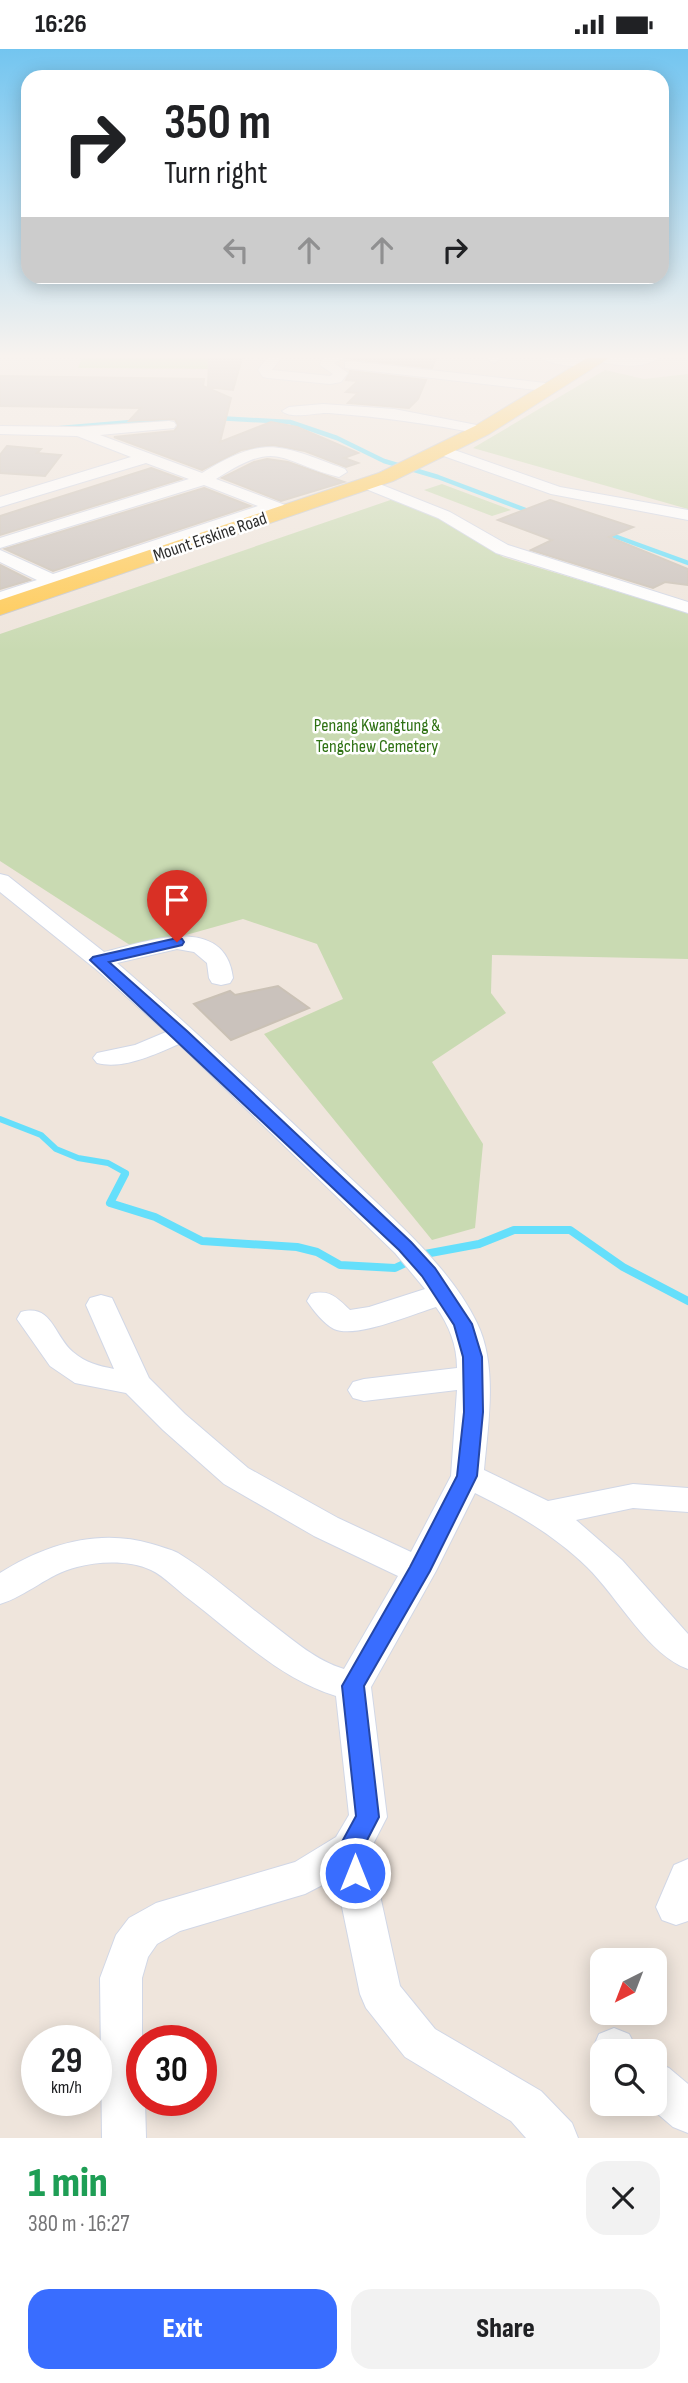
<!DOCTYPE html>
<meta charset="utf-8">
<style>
body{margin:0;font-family:"Sofia Sans Condensed",sans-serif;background:#f2f2f2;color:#202124;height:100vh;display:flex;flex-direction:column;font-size:26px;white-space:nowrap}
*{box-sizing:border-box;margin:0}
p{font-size:23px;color:#757577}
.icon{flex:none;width:38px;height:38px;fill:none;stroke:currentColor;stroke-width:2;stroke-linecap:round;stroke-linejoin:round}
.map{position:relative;height:2089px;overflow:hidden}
.panel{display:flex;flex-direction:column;background:#fff;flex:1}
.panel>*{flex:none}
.guide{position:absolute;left:21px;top:21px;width:648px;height:214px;border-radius:21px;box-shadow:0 4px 18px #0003;background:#fff;color:#202124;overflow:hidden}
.needle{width:46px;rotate:222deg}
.tools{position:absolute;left:590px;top:1899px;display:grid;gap:14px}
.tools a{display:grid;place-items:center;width:77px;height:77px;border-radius:14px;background:#fff;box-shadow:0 4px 18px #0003;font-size:35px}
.speed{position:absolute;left:21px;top:1976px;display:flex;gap:14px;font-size:35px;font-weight:700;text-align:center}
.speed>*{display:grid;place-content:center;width:91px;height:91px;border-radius:50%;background:#fff;box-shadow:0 4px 18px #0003;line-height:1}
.speed small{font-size:18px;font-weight:400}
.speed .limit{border:10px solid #d22;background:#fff;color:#111}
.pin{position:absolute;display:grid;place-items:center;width:60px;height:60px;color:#fff;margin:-72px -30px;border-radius:50% 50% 50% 0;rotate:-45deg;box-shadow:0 0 7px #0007}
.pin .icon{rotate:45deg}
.me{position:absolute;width:77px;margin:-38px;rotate:0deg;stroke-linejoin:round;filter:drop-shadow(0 0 5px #0008)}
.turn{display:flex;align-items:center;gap:24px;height:147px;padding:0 28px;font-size:32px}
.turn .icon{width:91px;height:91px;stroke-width:2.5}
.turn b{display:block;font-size:49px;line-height:60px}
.lanes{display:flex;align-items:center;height:66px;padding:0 28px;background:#0003;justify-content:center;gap:35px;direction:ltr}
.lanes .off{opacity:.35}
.round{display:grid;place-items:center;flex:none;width:74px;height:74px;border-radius:21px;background:#f2f2f2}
.head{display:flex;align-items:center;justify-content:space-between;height:119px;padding:0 28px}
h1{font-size:42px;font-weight:800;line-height:52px;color:#1e9e55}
.action{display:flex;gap:14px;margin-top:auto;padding:14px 28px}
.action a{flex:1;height:80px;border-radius:21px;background:#396dff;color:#fff;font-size:28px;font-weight:800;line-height:80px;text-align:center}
.action a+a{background:#f2f2f2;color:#202124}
.status{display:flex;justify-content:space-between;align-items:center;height:49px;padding:0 35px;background:#fff;direction:ltr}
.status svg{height:19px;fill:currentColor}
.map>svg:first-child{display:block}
.green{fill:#b8ea93}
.cemetery{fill:#c9dab2}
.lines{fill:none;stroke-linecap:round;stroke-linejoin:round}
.stream-far2{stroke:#65dffb;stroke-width:4.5}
.stream-far1{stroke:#65dffb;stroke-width:6}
.stream{stroke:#65dffb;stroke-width:8}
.building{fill:#cac2bc;stroke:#cac1b5;stroke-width:2}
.minor-casing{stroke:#d1d7e6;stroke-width:2}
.major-casing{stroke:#c8c8c8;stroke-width:2}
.minor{fill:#fff;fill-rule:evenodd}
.major{fill:#ffc951;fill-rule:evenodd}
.route{fill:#396dff;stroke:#2547a6;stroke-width:2}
.labels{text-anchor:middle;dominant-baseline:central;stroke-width:5;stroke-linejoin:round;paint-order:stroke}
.far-street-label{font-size:18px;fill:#2b2b2b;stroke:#fff}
.far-park-label{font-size:18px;fill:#2e7113;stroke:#fff}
</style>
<div class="status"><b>16:26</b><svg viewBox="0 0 49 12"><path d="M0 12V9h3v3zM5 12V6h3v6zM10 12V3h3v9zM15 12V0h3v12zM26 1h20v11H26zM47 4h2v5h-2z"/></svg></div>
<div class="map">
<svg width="688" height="2089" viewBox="0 0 688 2089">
<rect width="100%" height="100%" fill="#efe5dc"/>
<path class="green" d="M82 309H242L240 320 78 319Z"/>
<path class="cemetery" d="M605 321 644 330 688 325V460L473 399Z
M442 435 511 461 492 467 424 441Z
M405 446 503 508 688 564V910L492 906 491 944 506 964 432 1013 483 1095 475 1179 432 1191 264 985 343 950 317 895 243 870 136 900 0 812V585Z"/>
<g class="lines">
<path class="stream-far2" d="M217 369 290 373 337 389 384 412 438 428 531 463
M60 379 167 370
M606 484 688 514"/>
<path class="stream-far1" d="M0 1070 41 1086 56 1100 78 1109 108 1114 126 1124 124 1127"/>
<path class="stream" d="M125 1125 110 1154 155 1168 202 1192 297 1198 317 1203 340 1216 395 1219 425 1205 479 1195 514 1181H570L623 1218 688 1252"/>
</g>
<path class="building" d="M209 309H242L233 341 208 338Z
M346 309H436L432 319Z
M350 322 426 331 418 350 409 359 348 354 358 344 346 343 358 332 346 331Z
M0 327 204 330 203 337 231 349 220 393 271 373 297 378 358 404 344 409 358 414 346 418 305 402 273 396 241 401 202 421 114 388 174 382 178 377 175 370 129 372 141 359 0 357Z
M7 397 41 400 37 404 61 406 45 427 0 424V406Z
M267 410 288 413 344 433 281 452 222 429 254 413Z
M151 419 181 430 0 486V467Z
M204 439 250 457 53 522 5 500Z
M550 451 633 478 609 488 688 520V536L665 533 653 539 531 501 552 491 498 471Z
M0 516 30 531 0 540Z
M278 937 309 959 231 991 194 955 230 942 235 946Z"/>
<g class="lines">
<g class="minor-casing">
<path id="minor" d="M267 309H281L272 321 330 327 333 325 320 316 323 309H344L334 314 348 324 341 333 330 335 268 329 263 328 258 321Z
M502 309 494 314 487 310 488 309Z
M542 309H658C643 321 618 316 600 313 590 321 552 317 542 309Z
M350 312 554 335 561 339 554 343 345 319V313Z
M323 355 394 360 482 377 489 381 482 385C430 375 382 368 329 364 316 363 292 371 282 362L289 358Z
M169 372 174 373 176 376 174 379 100 386 202 424C266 385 279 396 345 420L347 423 339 428C276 412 280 389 216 430L285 456 287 459 285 462H273L66 533 65 539 51 538 0 554V543L37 531 0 513V501L53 525 258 457 204 436 0 499V489L189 430 146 414 0 458V448L131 408 77 387 0 385V377L79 378Z
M443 397 560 438 688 461V471L551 445 438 405 435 402Z
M367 430 450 463 508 496 688 553V564L496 504 438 469 361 438 359 435 361 432Z
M0 825 8 827 104 903C145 893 225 863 233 929L230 934 221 936 212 934 209 929 207 914 194 903 177 900 117 914C195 981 270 1052 344 1123 389 1166 450 1217 477 1274 498 1317 488 1375 484 1421L548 1452 633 1435 688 1439V1463L633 1459 576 1471 622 1511 688 1585V1620C649 1607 617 1547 587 1518 554 1486 516 1464 475 1444L436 1522 371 1638 387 1768 370 1801 400 1937 435 1980 541 2042 572 2074 578 2089H526L511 2072 405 2008 366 1959 360 1945 336 1829 305 1845 180 1882 157 1895 148 1908 142 1929V2051H145L146 2089H102L100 1929 116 1886 129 1869 156 1854 295 1813 336 1788 349 1766 336 1647C280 1630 235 1585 189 1550 177 1541 164 1527 151 1521 130 1511 99 1512 77 1518 48 1525 27 1547 0 1555V1524C45 1495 100 1479 152 1495 161 1498 170 1500 178 1504 211 1524 241 1552 272 1575 294 1592 317 1612 344 1620L398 1527 314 1487 224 1435 163 1381 126 1344 75 1334 50 1317 17 1270 21 1263C52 1254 54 1287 73 1303 86 1314 99 1317 114 1320L86 1256 90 1249 101 1246 112 1249 149 1329 185 1365 248 1419 338 1469 411 1503 451 1427 457 1341 364 1352 353 1349 348 1341 353 1333 364 1330 457 1319C457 1296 449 1276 436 1258 413 1265 356 1290 334 1280 324 1275 313 1261 307 1252L311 1245C330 1240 337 1249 350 1261L369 1258 425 1240 395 1204 179 995C156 1005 123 1021 97 1014L93 1009 97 1004 135 996 166 983 98 922 0 843Z
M688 1810V1872L676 1876 662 1871 656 1858 674 1816Z
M614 1979 629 1985 638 2002H602V2016L593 1999 599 1985Z
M654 2013 669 2019 688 2035V2084L673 2078 645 2054H654Z"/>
</g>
<g class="major-casing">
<path id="major" d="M587 309H609L489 385 393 432 0 566V551L379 424 475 377Z"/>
</g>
<use href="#minor" class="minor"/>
<use href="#major" class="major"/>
</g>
<linearGradient id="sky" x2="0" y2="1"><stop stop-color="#73c5f0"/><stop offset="0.51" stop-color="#f8f3ef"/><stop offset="1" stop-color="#f8f3ef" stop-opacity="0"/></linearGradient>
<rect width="688" height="602" fill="url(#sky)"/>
<path class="route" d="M177 889 182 890 184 893 182 896 109 913 187 982 411 1193 435 1219 472 1275 482 1308 483 1363 477 1427 430 1522 364 1637 379 1768 362 1801 367 1824 364 1831 355 1834 347 1831 338 1800 356 1767 342 1637 410 1518 457 1427 464 1363 463 1308 454 1276 422 1227 399 1201 90 911 93 908Z"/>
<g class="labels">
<g class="far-street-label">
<text transform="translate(210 488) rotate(-19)">Mount Erskine Road</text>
</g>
<g class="far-park-label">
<text x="377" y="676">Penang Kwangtung &amp;<tspan x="377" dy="21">Tengchew Cemetery</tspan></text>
</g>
</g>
</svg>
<div class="tools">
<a><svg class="needle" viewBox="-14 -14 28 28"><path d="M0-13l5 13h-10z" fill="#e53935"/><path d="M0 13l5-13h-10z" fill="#757577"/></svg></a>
<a><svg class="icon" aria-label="search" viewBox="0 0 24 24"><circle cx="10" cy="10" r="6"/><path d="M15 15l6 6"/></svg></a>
</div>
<div class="speed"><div>29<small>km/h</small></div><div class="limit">30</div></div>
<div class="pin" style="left:177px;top:893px;background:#d93025"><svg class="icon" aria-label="arrive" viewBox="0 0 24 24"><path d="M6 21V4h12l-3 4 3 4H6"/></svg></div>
<svg class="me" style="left:355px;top:1824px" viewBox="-20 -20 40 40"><circle r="17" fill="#396dff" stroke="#fff" stroke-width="3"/><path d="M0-11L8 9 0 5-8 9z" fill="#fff"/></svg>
<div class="guide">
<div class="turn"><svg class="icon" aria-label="right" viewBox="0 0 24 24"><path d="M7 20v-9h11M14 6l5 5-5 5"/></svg><div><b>350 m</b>Turn right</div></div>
<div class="lanes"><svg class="icon off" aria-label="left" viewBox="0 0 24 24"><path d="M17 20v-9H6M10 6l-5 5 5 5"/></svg><svg class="icon off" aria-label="ahead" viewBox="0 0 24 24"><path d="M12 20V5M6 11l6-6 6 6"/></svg><svg class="icon off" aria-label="ahead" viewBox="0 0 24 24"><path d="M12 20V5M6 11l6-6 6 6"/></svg><svg class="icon" aria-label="right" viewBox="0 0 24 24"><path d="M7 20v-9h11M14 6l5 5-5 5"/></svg></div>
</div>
</div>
<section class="panel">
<div class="head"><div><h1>1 min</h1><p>380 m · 16:27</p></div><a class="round"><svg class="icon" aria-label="close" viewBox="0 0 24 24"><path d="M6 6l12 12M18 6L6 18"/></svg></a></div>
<div class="action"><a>Exit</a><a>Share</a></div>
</section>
